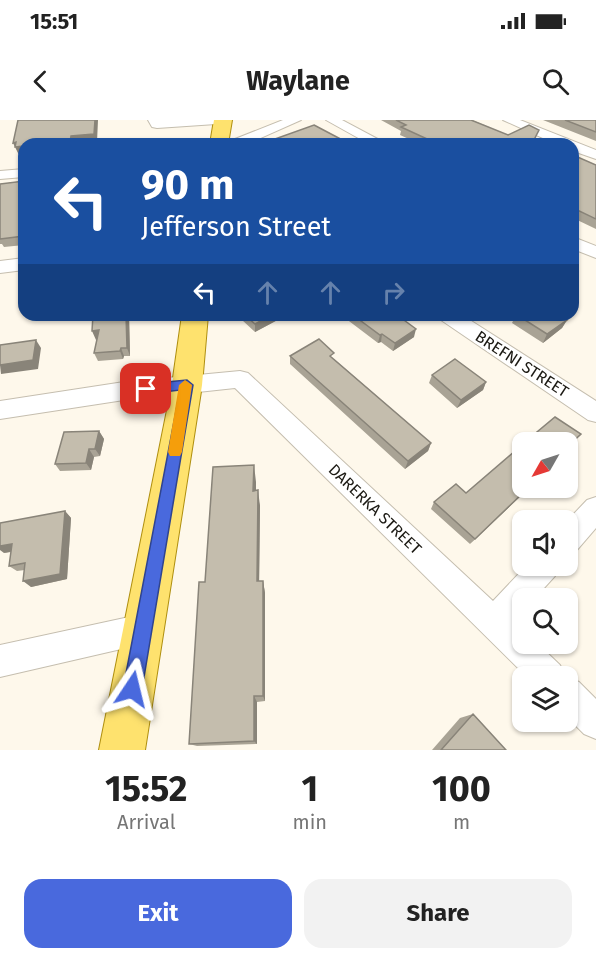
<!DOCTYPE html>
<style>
body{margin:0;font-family:"Fira Sans",sans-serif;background:#f2f2f2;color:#222;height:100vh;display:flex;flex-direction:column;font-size:22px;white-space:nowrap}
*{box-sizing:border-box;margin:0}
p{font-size:20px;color:#767676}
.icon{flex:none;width:33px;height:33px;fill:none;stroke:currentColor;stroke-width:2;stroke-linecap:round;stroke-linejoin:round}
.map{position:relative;height:630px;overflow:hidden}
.sheet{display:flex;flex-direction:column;background:#fff;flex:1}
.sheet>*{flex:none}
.guide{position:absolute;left:18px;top:18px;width:561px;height:183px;border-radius:18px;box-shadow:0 2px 4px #0004;background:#1a4fa0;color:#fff;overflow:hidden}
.needle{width:39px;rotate:231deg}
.buttons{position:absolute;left:512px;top:312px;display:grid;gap:12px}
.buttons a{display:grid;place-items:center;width:66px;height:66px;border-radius:12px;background:#fff;box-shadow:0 2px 4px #0004;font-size:30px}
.pin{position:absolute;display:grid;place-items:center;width:51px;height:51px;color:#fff;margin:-26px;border-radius:12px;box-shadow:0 3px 9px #0006}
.me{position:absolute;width:66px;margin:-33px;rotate:10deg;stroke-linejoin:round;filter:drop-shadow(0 0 4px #0008)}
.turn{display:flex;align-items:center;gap:21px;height:126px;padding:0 24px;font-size:27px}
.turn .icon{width:78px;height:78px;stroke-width:2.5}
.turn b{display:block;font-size:42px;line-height:51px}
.lanes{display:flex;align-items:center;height:57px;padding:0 24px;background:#0003;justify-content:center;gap:30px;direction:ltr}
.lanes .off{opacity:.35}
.eta{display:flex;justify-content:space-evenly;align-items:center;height:102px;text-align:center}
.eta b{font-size:36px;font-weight:700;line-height:42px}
.primary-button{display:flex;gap:12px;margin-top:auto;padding:12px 24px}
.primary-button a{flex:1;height:69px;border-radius:18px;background:#4969dd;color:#fff;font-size:24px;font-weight:700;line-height:69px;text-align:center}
.primary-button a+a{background:#f2f2f2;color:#222}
.status{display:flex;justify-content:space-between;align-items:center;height:42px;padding:0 30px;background:#fff;direction:ltr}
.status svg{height:16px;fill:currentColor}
header{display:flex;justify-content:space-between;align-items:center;height:78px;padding:0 24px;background:#fff;font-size:27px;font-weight:700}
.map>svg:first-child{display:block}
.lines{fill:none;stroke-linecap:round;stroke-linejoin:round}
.minor-casing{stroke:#c5beaf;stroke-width:2}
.major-casing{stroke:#af8f0f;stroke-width:2}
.minor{fill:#fff;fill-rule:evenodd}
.major{fill:#fee26e;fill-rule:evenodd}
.wall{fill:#a9a395}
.shaded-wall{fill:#898479}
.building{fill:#c4bdad;stroke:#898479;stroke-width:1.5}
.route{fill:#4969dd;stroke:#2f4490;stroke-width:1.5}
.slow{fill:#f59e0b}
.labels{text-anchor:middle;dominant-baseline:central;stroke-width:5;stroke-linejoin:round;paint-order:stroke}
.street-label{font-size:16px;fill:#1b1913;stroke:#fff}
</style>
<div class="status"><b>15:51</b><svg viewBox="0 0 49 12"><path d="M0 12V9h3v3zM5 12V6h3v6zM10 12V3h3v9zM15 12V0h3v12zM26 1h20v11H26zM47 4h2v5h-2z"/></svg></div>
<header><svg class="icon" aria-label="back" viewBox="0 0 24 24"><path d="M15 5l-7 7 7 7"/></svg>Waylane<svg class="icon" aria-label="search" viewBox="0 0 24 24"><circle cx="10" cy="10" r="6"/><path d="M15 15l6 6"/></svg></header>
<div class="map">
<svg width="596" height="630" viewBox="0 0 596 630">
<rect width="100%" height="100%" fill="#fef8eb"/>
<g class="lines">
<g class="minor-casing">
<path id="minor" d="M148 0H222L216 4 157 8 152 7Z
M283 0H301L247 24H228L230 21Z
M326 0H342L387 24H369Z
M503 0H520L596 30V39L573 31V24H556Z
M24 49V57L0 59V51Z
M573 117 596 126V138L573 129Z
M24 138V150L0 153V141Z
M438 195H462L596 281V302L588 300 441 200Z
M240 251 248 253 493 481 526 446H559L555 456 535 478H522V493L515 502 522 509V524H538L560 545 565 556H526L235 268 124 280 0 299V281L124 262Z
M596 377V408L577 430 567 434V401L587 380Z
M143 494 154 498 158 509 154 520 143 524 0 557V525Z
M567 557 579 562 596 579V619L584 614 567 597Z"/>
</g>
<g class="major-casing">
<path id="major" d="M214 0H232L228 24H210Z
M182 195H208L202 265 145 630H99L172 265Z"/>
</g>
<use href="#minor" class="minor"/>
<use href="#major" class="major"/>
</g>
<path class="wall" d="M381 0H472L508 15 536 18 548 24H420L400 15 401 11Z
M543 0H596V21Z
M573 35 596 45V109L573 98Z
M24 61V125L4 127 2 124H0V64Z
M129 195 130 236H124L123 239 98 241 94 233 97 219 96 220Z
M242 195H285V196L255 212 242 200Z
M341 195H397L414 217 393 231 381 222 378 223Z
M516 195H558L567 200 562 208 543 223 512 203Z
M290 236 334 239 431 323 428 331 405 349 290 244Z
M432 255 486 262 483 270 457 288 429 263Z
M99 311 104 319 100 336 94 337 91 350 60 351 55 344Z
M256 362V370L260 386 259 461H263L265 473V581L257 582V624L197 626 189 624 205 462Z
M526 371 470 424 431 389 434 382 466 373Z
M65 391 71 398 67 459 31 467 25 450 17 451 9 446 11 432 4 433Z
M473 594 506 630H432L460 598Z"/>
<path class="shaded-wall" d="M95 0H98L97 22 74 24H51L71 16Z
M16 22 24 26V35H19L13 23Z
M126 195H129L130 236 127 228Z
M272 195H285V196L255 212V204Z
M567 200 562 208 543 223 547 214Z
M416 209 414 217 393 231 395 223Z
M99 210 103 219 96 220 92 211Z
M382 214 381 222 378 223 380 215Z
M36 220 41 228 38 249 1 254 0 245Z
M121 228 124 236 123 239 120 231Z
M486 262 483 270 457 288 461 280Z
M99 311 104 319 100 336 95 329Z
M431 323 428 331 405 349 408 341Z
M89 329 94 337 91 350 86 343Z
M254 345 256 362V387L253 371Z
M528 368 526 371 470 424 475 419Z
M258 370 260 386 259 473 257 461Z
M65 391 71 398 67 459 31 467 23 461Z
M12 424 19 430 4 433 0 430V426Z
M263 461 265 473V581L263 576Z
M254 576 257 582V624L254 621Z"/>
<path class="building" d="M18 0H95L94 14 71 16 70 22 51 24H24V26L15 27 16 22 13 23Z
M396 0H471L508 15 529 5 539 10 535 18 548 24H438L401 7 406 5Z
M565 0H596V12Z
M314 5 350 24H261Z
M573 35 596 45V99L573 88Z
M24 61V116L0 119V64Z
M93 195H126L127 228H121L120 231 94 233 99 210 92 211Z
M245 195H272L255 204Z
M353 195H397L416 209 395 223 382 214 380 215Z
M517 195H558L567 200 547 214Z
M319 219 334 233 330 236 431 323 408 341 290 236Z
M36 220 33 240 0 245V225Z
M455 239 486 262 461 280 432 255Z
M555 297 581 314 567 327V322H525Z
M99 311 95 329H89L86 343 55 344 64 312Z
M522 325V368H528L475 419 434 382 456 364 466 373Z
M254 345 253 371 258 370 257 461H263V576H254V621L189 624 199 462H205L213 347Z
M65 391 60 454 23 461 25 443 9 446 12 424 0 426V403Z
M473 594 506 630H441Z"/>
<path class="route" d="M187 260 193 265 142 569 139 576 132 579 126 576 123 569 180 270 146 274 139 269 146 264Z"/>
<path class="slow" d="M185 260 192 265 182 332 180 336H170L168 332 179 265Z"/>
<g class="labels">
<g class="street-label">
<text transform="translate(522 244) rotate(33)">BREFNI STREET</text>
<text transform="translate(375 389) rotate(44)">DARERKA STREET</text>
</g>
</g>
</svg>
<div class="buttons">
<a><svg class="needle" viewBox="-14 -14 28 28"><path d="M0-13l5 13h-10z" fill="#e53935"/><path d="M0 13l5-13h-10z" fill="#767676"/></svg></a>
<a><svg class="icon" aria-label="sound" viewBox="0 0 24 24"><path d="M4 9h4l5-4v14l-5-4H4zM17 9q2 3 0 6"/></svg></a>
<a><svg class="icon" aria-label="search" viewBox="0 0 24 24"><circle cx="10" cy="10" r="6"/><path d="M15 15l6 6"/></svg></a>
<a><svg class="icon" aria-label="layers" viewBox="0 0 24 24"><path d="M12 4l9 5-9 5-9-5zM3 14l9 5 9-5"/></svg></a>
</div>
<div class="pin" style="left:146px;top:269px;background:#d93025"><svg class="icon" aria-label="arrive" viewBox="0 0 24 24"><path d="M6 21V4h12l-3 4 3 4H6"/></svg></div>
<svg class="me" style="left:132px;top:569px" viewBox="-20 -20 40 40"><path d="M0-17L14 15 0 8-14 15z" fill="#4969dd" stroke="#fff" stroke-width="4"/></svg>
<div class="guide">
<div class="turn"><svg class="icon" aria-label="left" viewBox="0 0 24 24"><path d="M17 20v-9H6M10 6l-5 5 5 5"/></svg><div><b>90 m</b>Jefferson Street</div></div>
<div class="lanes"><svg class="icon" aria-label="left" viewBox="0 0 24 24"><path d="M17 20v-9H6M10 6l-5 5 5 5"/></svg><svg class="icon off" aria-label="ahead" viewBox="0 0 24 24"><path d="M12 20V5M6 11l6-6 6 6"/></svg><svg class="icon off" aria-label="ahead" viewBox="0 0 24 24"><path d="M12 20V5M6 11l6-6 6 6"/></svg><svg class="icon off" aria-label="right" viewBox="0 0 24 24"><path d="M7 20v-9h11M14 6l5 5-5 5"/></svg></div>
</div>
</div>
<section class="sheet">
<div class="eta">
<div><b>15:52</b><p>Arrival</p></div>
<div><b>1</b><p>min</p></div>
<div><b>100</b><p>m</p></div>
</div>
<div class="primary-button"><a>Exit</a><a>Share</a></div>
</section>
